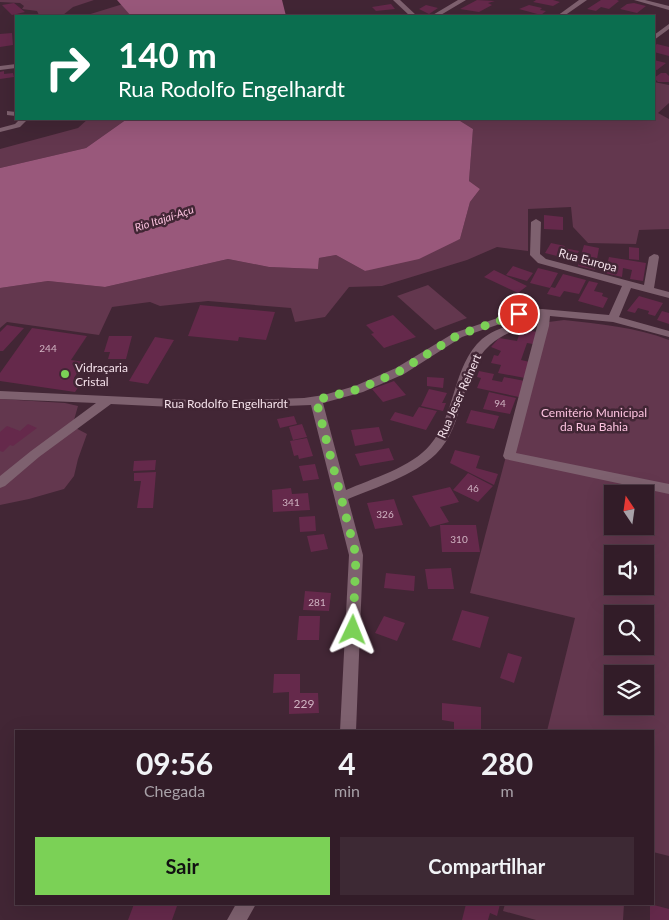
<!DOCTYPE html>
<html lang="pt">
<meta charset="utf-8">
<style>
body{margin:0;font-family:Lato,sans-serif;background:#3d2934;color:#f1f3f6;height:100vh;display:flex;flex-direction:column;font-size:19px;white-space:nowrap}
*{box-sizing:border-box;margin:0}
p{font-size:16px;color:#a8a1a8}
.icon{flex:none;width:28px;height:28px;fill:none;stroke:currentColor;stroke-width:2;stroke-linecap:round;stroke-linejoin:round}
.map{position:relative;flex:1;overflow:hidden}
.drawer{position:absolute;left:15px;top:730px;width:639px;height:175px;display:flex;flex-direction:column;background:#321c28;border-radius:0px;box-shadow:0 5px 20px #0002,0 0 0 1px #4d3a45}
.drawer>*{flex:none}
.banner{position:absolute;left:15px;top:15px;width:640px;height:105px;border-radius:0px;box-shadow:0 5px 20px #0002,0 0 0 1px #4d3a45;background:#0b6e4f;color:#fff;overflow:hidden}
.needle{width:32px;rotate:347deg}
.fabs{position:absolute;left:604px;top:485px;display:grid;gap:10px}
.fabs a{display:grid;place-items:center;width:50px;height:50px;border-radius:0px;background:#321c28;box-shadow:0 5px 20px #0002,0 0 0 1px #4d3a45;font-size:25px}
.pin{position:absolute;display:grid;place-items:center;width:42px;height:42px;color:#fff;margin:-21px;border:2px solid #fff;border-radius:50%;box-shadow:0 1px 5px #0007}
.me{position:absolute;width:55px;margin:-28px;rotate:2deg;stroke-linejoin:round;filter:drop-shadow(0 0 4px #0008)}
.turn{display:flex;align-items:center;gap:18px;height:105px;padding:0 20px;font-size:22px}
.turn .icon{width:65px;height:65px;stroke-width:2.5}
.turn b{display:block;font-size:35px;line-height:42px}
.eta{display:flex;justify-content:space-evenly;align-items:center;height:85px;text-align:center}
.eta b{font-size:30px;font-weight:700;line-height:35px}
.cta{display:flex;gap:10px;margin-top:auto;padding:10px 20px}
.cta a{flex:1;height:58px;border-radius:0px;background:#7bd156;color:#111;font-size:20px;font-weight:700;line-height:58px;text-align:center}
.cta a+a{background:#3d2934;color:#f1f3f6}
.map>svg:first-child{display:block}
.green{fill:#63374e;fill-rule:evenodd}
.water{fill:#99587b}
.building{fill:#65294b}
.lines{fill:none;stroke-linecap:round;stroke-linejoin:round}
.minor{fill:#7e616f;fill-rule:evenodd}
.route{stroke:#7bd156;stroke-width:9;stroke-dasharray:0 16.2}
.poi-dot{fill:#7bd156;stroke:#422635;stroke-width:2}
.labels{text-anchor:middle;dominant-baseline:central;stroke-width:5;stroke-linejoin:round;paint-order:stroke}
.number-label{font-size:10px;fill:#d0b3c2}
.far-water-label{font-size:11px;font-style:italic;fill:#fac0dd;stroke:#422635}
.street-label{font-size:12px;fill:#f4e1ea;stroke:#422635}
.poi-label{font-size:12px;fill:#f4e1ea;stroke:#422635;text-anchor:start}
.park-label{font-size:12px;fill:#fcc2df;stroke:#422635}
.near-number-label{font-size:12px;fill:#d0b3c2}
</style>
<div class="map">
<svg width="669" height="920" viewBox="0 0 669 920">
<rect width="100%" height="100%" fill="#422635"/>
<path class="green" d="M0 0H94L73 7 63 15H39L37 11 22 9 24 6 20 3 0 2Z
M123 4 131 16H84Z
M654 82 669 85V103L658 113 669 119V229L639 230 636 244 588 243 573 227 571 207 528 209V251L497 247 467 260 382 286 349 287 325 317 295 322 291 308 208 301 160 306 150 302 112 307 99 335 7 322 0 328V288L48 281 105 287 228 259 269 267 318 269 319 258 336 255 365 271 460 239 470 202 480 189 469 181 473 129 457 119H654Z
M88 119H127L86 148 0 168V149L78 128Z
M428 285 467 318 435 330 397 296Z
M564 320C600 324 635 327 669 340V856L653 852 652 731H547L575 618 470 593 541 323ZM612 494H645V526H612ZM612 554H645V586H612ZM612 614H645V646H612ZM612 674H645V706H612Z
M0 399 65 403 78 406 74 420 70 425 87 434 78 459 74 476 64 489 29 499 0 505Z
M505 904H624L623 920H536L503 911Z"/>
<path class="water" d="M117 0H282L286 16H131Z
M127 119H457L473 129 469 181 480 189 470 202 460 239 419 259 365 271 336 255 319 258 318 269 269 267 228 259 105 287 48 281 0 288V168L86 148Z"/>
<path class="building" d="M477 0 495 1 488 3 492 5 479 12 460 9Z
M536 0H553L560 2 553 6 533 2Z
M601 0H617L619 1 609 9 601 7 596 11 587 9Z
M14 3 25 12 12 15 2 5Z
M634 3 646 6 637 13 620 9 627 4Z
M391 4 395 9 376 11 372 7Z
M426 5 438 8 429 14 419 9Z
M529 5 542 8 540 10 546 11 541 15 519 9Z
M12 33 13 45 0 47V34Z
M657 44 669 47V56L654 52V46Z
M654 60 666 63 657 70 654 69Z
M4 71V74L13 73 14 77 0 79V72Z
M661 73H666L669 76V82H658L654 78Z
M544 215 563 217V230L544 229Z
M551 243 565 246 564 248 579 251 573 262 556 257 557 256 545 253Z
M584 245 599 248 595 270 578 266Z
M629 247 639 248V260L629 259Z
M609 257 646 263 643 281 630 279 632 270 623 268 622 277 605 273Z
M513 266 533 273 527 281 506 275Z
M538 268 558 273 550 288 530 283Z
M494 270 527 286 518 293 484 277Z
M563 274 586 280 579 294 564 291 560 297 547 294 551 287 555 288Z
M589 281 598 283 594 291 603 293 602 296 608 298 603 308 578 301Z
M639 296 663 303 655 316 648 314 649 311 638 308 635 313 627 311Z
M200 305 275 312 266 340 239 337 238 341 188 336Z
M662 311 669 313V324L657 320Z
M393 315 416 337 384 348 371 334 374 333 366 325Z
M7 325 24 328 3 351H0V332Z
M32 328 87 336 71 360 84 362 74 378 84 379 75 392 0 381V373Z
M521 329 537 332 533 344 527 343 521 360 530 362 525 378 498 373 501 365 491 363 494 355 498 356 501 351 491 347 499 338 517 341Z
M109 336H132L126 359H108L110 352H104Z
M155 337 174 340 148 384 129 381Z
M479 371 494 374 492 380 502 382 504 377 525 381 519 397 477 388 481 378 477 377Z
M427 377 444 378 443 388 427 386Z
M394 381 406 395 383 402 372 389Z
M429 389 447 393 442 403H446L443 411 421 406Z
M489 392 516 398 510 414 483 409Z
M419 407 437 411 426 430 390 420 395 412 413 417Z
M471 410 499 416 494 429 466 423Z
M294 416 297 424 280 428 277 419Z
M28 424 37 428 13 446 10 445 3 452 0 451V432L7 426 20 431Z
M302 424 307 437 293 440 289 427Z
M379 427 383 441 355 446 351 430Z
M307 438 313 456 299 459 298 455 294 456 290 441Z
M389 448 394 460 360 466 355 454Z
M455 450 480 456 476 468 498 474 494 485 450 463Z
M156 460 155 470 133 471 134 461Z
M315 464 319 479 303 481 299 466Z
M156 472 153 508H137L141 481H134V473Z
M468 473 493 486 478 502 453 490Z
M450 487 459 502 440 507 449 522 430 527 412 496Z
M291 488 292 494 308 493 310 510 273 512 272 490Z
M394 499 403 525 375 529 367 503Z
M315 516 316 531 300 532 299 517Z
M440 525H476L480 552H442Z
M324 534 328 549 311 552 307 536Z
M451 568 454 589H428L425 569Z
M386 573 415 576 414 591 384 588Z
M305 591 331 593 329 611 303 610Z
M462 610 489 617 480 648 452 640Z
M299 616H320L319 640H297Z
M384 616 405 623 397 641 375 633Z
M508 653 522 657 514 683 500 678Z
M274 674H300V693H318L319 713 289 714V692L273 693Z
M442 703 481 707V731H454V722L442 720Z
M134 904H167L177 906 172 920H128Z
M466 904H500L497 916 490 913 488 920H462Z
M650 904 669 909V920H650Z"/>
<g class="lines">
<path class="minor" d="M393 0H400L417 16H410Z
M458 0H466L439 16H431Z
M579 0H587L564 16H557Z
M634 0H645L669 6V10Z
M669 24V29L654 40V35Z
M16 64V68L0 70V66Z
M7 111 16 112V116L7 115Z
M20 119H28L20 127 0 132V128L15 124Z
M536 219 541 222 540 254 546 259 644 285 649 257 654 254 658 255 659 257 654 288 669 292V298L631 288 619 317 669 331V337L613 322 550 316 549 326 516 453 669 484V494L505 459 503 456 538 323C522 328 503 333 490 345 460 371 466 425 436 454 413 476 377 487 348 499L363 555 356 731H340L349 555 311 405 214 409 111 404 39 457 5 486 0 488V476L31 451 96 403 0 399V391L214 401 304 398 324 395 355 386 396 368 454 333 515 312 542 309 609 315 622 286 538 263 530 255 531 222ZM539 315C520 323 498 326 482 339 452 366 456 415 430 445 412 467 371 479 346 490L323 403 363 392 404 374 462 337 520 317Z
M236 904H256L247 920H227Z"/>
</g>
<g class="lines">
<path class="route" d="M353 630 356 555 316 400 359 389 400 371 458 335 519 314"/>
</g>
<circle class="poi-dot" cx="65" cy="374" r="5"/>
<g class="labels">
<g class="number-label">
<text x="48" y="348">244</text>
<text x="500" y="403">94</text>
<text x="473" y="488">46</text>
<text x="291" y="502">341</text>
<text x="385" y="514">326</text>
<text x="459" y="539">310</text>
<text x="317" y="602">281</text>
</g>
<g class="far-water-label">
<text transform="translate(164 218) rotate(-18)">Rio Itajaí-Açu</text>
</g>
<g class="street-label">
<text transform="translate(588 260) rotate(15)">Rua Europa</text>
<text transform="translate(459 396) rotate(-66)">Rua Jeser Reinert</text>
<text x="226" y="403">Rua Rodolfo Engelhardt</text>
</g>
<g class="poi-label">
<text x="75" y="367">Vidraçaria<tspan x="75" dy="14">Cristal</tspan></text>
</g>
<g class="park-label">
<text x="594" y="412">Cemitério Municipal<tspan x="594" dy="14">da Rua Bahia</tspan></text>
</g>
<g class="near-number-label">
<text x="304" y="703">229</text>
</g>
</g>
</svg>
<div class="fabs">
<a><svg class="needle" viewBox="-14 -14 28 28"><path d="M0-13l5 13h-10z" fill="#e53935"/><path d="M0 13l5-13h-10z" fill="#a8a1a8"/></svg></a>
<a><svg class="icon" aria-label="sound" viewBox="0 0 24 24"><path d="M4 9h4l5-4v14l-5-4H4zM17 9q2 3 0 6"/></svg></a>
<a><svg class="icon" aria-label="search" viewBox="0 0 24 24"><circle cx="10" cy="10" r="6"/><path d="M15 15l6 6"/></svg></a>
<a><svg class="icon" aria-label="layers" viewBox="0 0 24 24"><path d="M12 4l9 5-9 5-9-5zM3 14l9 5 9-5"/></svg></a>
</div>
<div class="pin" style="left:519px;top:314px;background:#d93025"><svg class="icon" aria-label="arrive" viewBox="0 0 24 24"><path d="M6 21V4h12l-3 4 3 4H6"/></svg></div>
<svg class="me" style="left:353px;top:630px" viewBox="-20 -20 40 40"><path d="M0-17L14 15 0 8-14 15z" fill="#7bd156" stroke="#fff" stroke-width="4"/></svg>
<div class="banner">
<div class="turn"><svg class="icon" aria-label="right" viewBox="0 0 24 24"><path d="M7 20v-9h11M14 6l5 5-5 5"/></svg><div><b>140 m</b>Rua Rodolfo Engelhardt</div></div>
</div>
<section class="drawer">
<div class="eta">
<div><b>09:56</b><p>Chegada</p></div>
<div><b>4</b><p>min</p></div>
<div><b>280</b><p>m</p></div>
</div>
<div class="cta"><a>Sair</a><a>Compartilhar</a></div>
</section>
</div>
